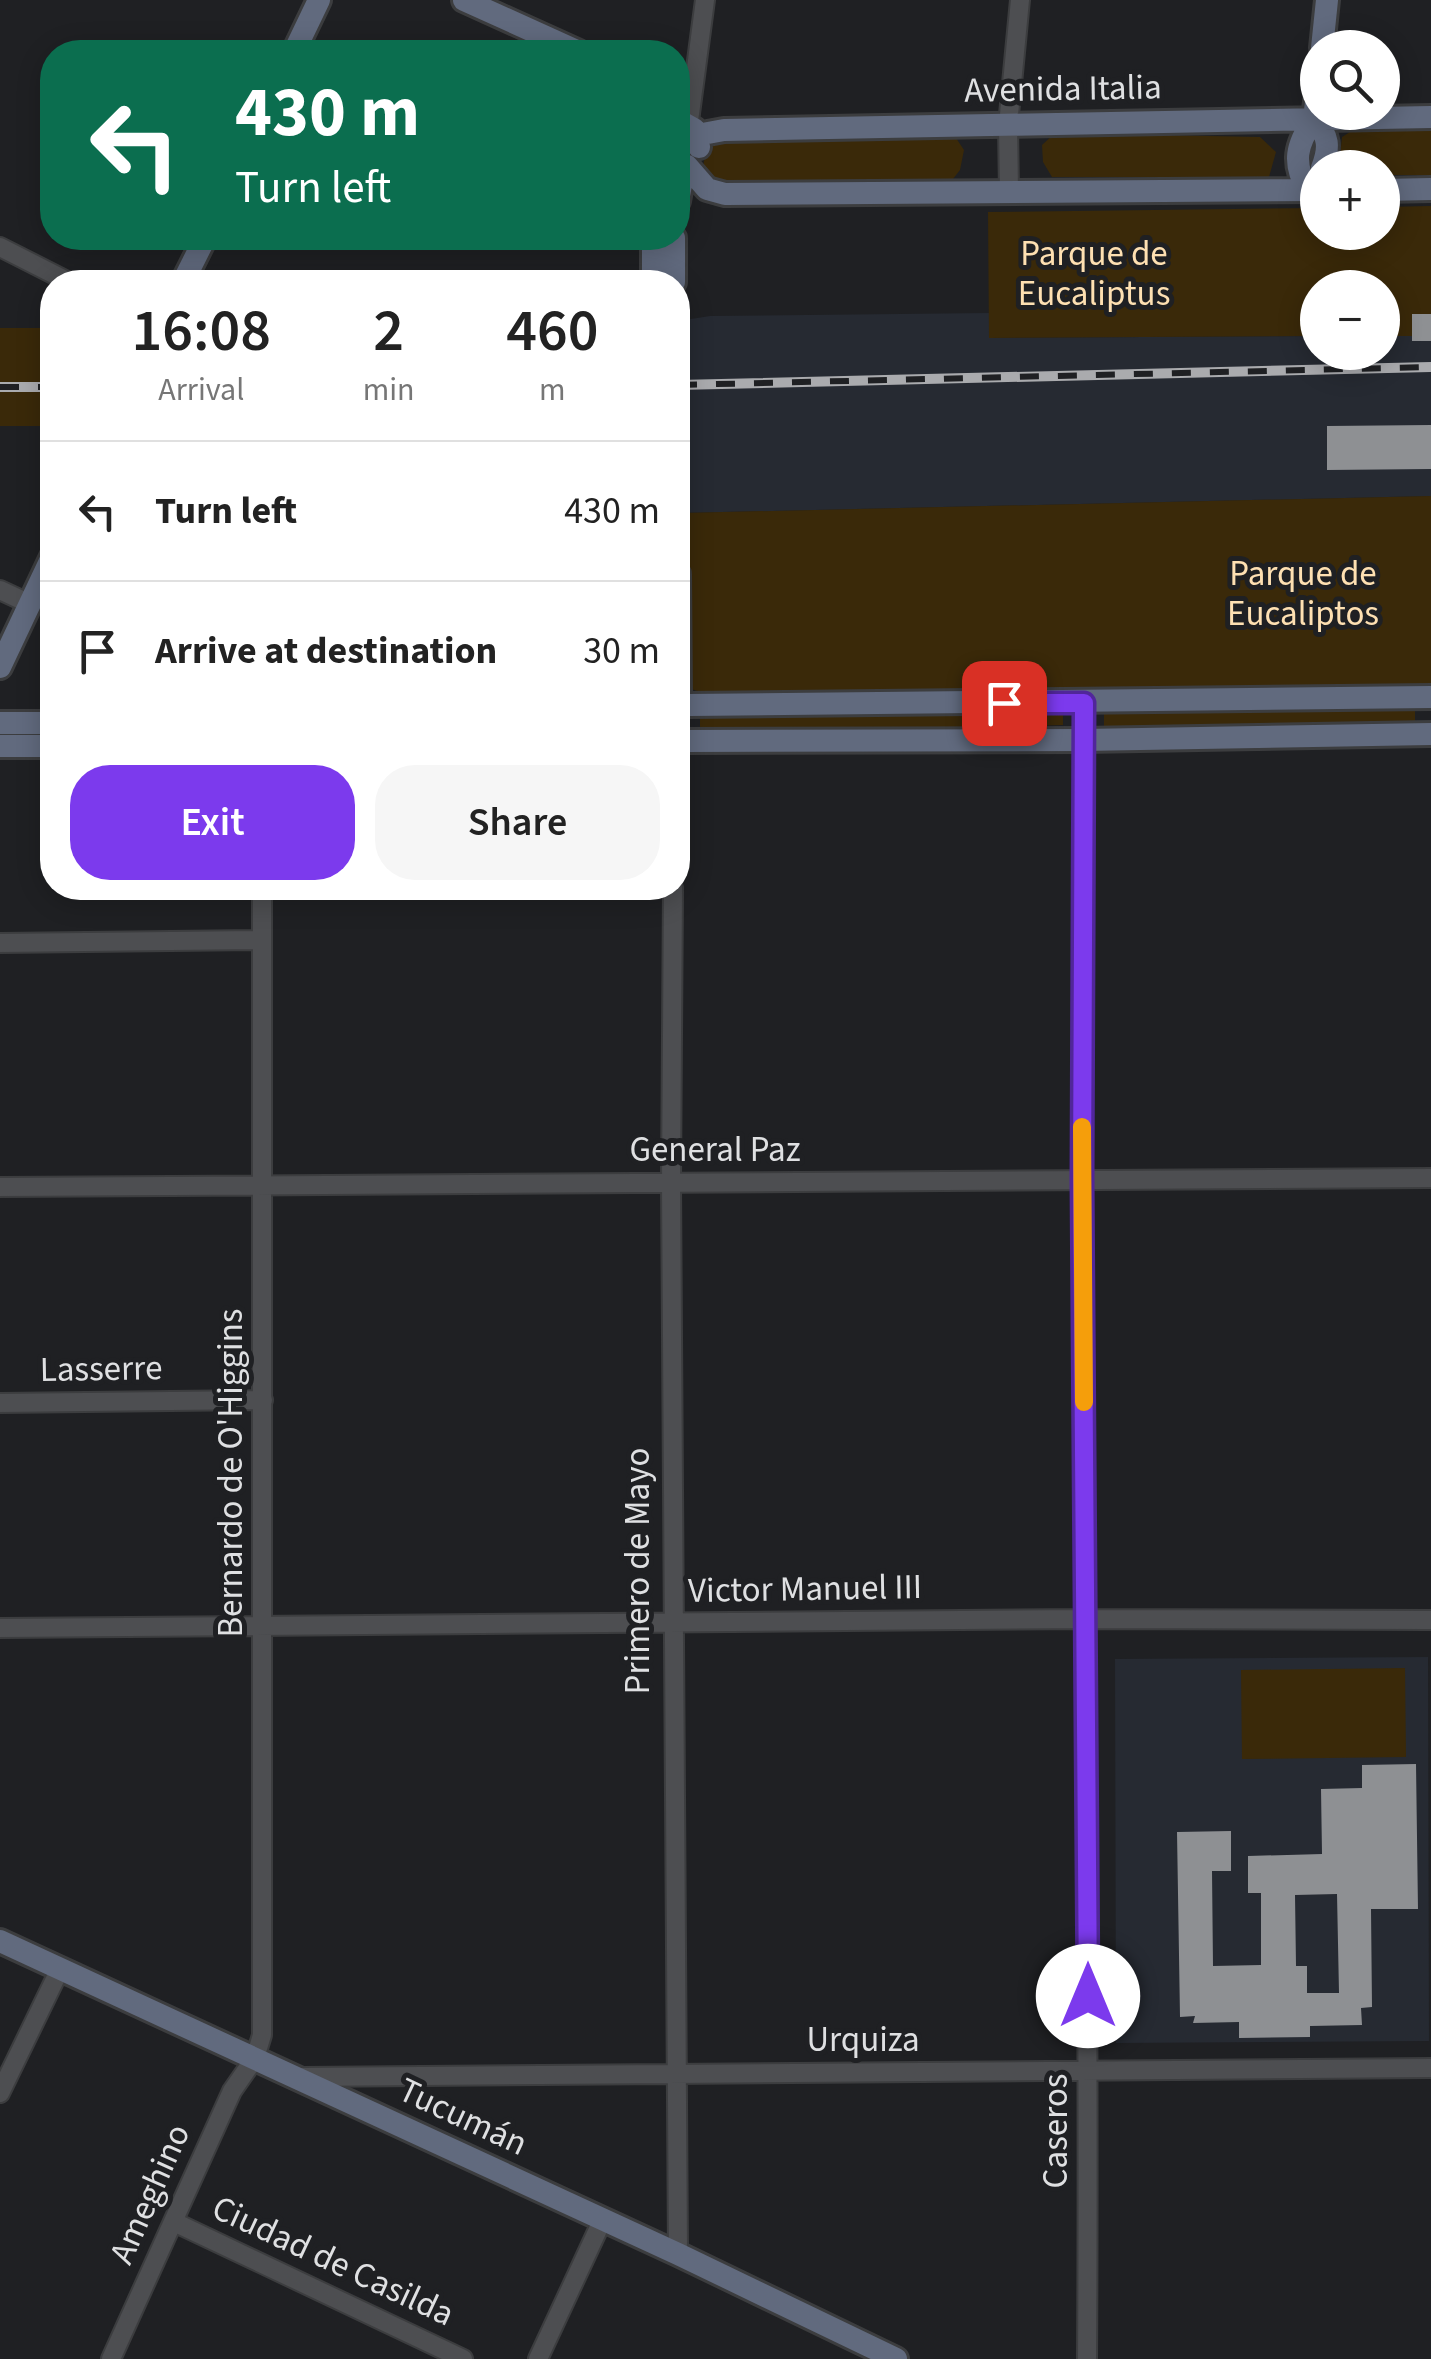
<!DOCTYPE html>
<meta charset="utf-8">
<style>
body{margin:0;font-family:"Source Sans 3",sans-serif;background:#f6f6f6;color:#222;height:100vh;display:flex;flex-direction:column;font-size:38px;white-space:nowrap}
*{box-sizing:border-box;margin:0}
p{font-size:32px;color:#767676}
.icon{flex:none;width:55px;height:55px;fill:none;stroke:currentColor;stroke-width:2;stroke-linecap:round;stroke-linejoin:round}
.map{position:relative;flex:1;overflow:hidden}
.sheet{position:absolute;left:40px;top:270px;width:650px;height:630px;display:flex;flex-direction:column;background:#fff;border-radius:40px;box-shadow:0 5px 25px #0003}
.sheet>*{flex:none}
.guide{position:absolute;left:40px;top:40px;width:650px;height:210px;border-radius:40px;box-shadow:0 5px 25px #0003;background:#0b6e4f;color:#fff;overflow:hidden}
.tools{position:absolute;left:1300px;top:30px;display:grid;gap:20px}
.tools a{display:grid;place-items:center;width:100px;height:100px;border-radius:50%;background:#fff;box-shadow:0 5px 25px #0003;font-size:50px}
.pin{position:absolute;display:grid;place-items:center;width:85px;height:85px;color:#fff;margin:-42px;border-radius:20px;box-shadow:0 5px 15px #0006}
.me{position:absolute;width:110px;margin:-55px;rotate:0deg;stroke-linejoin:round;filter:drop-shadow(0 0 8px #0008)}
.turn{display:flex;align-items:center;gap:35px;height:210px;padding:0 30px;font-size:45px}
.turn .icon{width:130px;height:130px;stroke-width:2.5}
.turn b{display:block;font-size:70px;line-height:85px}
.eta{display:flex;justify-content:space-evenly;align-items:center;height:170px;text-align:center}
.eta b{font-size:60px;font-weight:600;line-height:70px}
.primary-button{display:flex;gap:20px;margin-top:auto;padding:20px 30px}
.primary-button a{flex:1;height:115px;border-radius:40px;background:#7c3aed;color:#fff;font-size:40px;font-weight:600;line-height:115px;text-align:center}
.primary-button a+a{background:#f6f6f6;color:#222}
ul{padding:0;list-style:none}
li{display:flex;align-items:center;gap:30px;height:140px;padding:0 30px;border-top:2px solid #e0e0e0}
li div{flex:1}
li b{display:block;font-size:38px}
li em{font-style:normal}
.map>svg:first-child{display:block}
.built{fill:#262a32}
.green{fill:#3a2909}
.building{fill:#8e9093;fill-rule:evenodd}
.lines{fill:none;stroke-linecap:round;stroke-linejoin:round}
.street-casing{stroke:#3c3d3f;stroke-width:22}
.secondary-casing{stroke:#3c3d3f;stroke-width:28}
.street{stroke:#4d4e51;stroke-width:18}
.secondary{stroke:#616a7e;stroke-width:22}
.rail-casing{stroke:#aaabae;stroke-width:10}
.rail{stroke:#1f2023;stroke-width:6;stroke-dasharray:19;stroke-linecap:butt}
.route-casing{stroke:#51269a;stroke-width:25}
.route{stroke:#7c3aed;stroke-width:18}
.slow{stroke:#f59e0b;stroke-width:18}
.labels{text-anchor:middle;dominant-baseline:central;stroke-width:10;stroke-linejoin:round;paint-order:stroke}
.street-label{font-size:35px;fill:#dfe0e2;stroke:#1f2023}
.park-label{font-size:35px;fill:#fee0b2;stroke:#1f2023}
</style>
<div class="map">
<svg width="1431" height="2359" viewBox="0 0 1431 2359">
<rect width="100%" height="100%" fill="#1f2023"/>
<path class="built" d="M989 313 990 338 1317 336 1318 352H1382L1383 336H1431V496L681 513 678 321 710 316Z
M1428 1657 1429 2041 1116 2043 1115 1659Z"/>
<path class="green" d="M1358 127H1431V175H1383L1382 168 1351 167 1340 157 1342 137Z
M952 132 964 150 960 170 949 184 721 185 703 176C703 159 705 150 719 139Z
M1055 133 1260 137 1276 152 1269 177H1052L1043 162 1042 145Z
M1431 206V336H1383L1382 288H1318L1317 336 989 338 988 212 1317 208 1318 232H1382L1383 207Z
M0 328H52V426H0Z
M1431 496V687L710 695 691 689 679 675 681 513Z
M1415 702V721L1104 728V705Z
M1063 706V725L700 735V713Z
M1405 1668 1406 1757 1242 1759 1241 1670Z"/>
<path class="building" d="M1412 314H1431V341H1412Z
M1431 425V469L1327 470V426Z
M1416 1764 1418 1909H1371L1372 2007 1361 2008 1362 2025 1310 2026V2037L1239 2038V2022L1193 2023 1195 2016 1180 2017 1177 1832 1231 1831V1871H1212L1213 1966 1261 1965V1893H1248V1856L1322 1854 1321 1789 1362 1788V1765ZM1337 1894 1339 1993H1307V1966H1296L1295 1895Z"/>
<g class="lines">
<g class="street-casing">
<path id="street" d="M689 121 705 0
M1009 192 1008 125 1020 0
M0 247 69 282
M0 590 30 604
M1084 703C1077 1255 1091 1807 1087 2359
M673 888 671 1183 678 2254
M0 943 262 940
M0 1187 1431 1178
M0 1403 263 1400
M0 1628 1086 1619 1431 1620
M302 2077 1431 2068
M0 2093 60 1969
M174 2222 463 2359
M111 2359 232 2091 255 2058 262 2035V888
M538 2359 602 2221"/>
</g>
<g class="secondary-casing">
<path id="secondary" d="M464 0 579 52
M1322 48 1327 0
M294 52 319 0
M1314 119 1318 85
M678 120 694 129 699 147
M697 135 724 130 1431 117
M687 166 707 189 725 194 1318 190
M1313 183 1308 190C1292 163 1296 145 1314 119 1329 136 1330 147 1322 168
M1382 190 1431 189
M678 201 684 168
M653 238V282
M674 238V282
M183 282 205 238
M678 574 679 698
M0 667 52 557
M689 705 1431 697
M0 723H52
M683 741 1083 740 1431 734
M0 746H52
M0 1941 678 2254 896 2359"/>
</g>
<use href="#street" class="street"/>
<use href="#secondary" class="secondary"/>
<g class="rail-casing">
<path id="rail" d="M678 385 1431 367
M0 387H52"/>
</g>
<use href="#rail" class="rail"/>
</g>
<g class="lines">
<g class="route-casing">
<path id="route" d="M1004 703H1084L1082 1179 1088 1996"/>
</g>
<use href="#route" class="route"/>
<path class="slow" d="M1082 1127 1084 1402"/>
</g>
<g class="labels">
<g class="street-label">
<text transform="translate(1063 89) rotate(-1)">Avenida Italia</text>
<text x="715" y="1150">General Paz</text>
<text transform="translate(101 1369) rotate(-1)">Lasserre</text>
<text transform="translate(231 1473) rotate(-90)">Bernardo de O'Higgins</text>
<text transform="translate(638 1571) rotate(-90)">Primero de Mayo</text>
<text transform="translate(805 1589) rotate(-1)">Victor Manuel III</text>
<text x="863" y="2040">Urquiza</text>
<text transform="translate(463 2117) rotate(25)">Tucumán</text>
<text transform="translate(1056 2131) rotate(-90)">Caseros</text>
<text transform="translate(150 2194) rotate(-66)">Ameghino</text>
<text transform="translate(333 2261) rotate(25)">Ciudad de Casilda</text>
</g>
<g class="park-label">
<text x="1094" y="254">Parque de<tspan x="1094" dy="40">Eucaliptus</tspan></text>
<text x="1303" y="574">Parque de<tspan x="1303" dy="40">Eucaliptos</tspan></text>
</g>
</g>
</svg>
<div class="tools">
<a><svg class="icon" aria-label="search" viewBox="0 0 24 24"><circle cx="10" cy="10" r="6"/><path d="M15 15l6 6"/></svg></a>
<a>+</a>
<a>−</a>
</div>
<div class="pin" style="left:1004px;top:703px;background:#d93025"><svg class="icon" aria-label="arrive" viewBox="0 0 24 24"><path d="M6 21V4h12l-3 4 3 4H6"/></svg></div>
<svg class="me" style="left:1088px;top:1996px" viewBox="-20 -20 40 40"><circle r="19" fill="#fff"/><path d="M0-13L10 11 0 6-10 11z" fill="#7c3aed"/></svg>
<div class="guide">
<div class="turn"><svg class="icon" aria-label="left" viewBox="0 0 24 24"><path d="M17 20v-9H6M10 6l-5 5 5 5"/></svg><div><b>430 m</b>Turn left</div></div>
</div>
<section class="sheet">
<div class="eta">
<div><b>16:08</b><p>Arrival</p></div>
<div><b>2</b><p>min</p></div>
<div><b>460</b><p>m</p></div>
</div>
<ul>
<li><svg class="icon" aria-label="left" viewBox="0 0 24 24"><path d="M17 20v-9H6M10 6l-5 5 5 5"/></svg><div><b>Turn left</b></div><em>430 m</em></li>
<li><svg class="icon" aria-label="arrive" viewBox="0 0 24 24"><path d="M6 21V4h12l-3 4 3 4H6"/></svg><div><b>Arrive at destination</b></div><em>30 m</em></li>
</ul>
<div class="primary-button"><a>Exit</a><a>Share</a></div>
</section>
</div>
